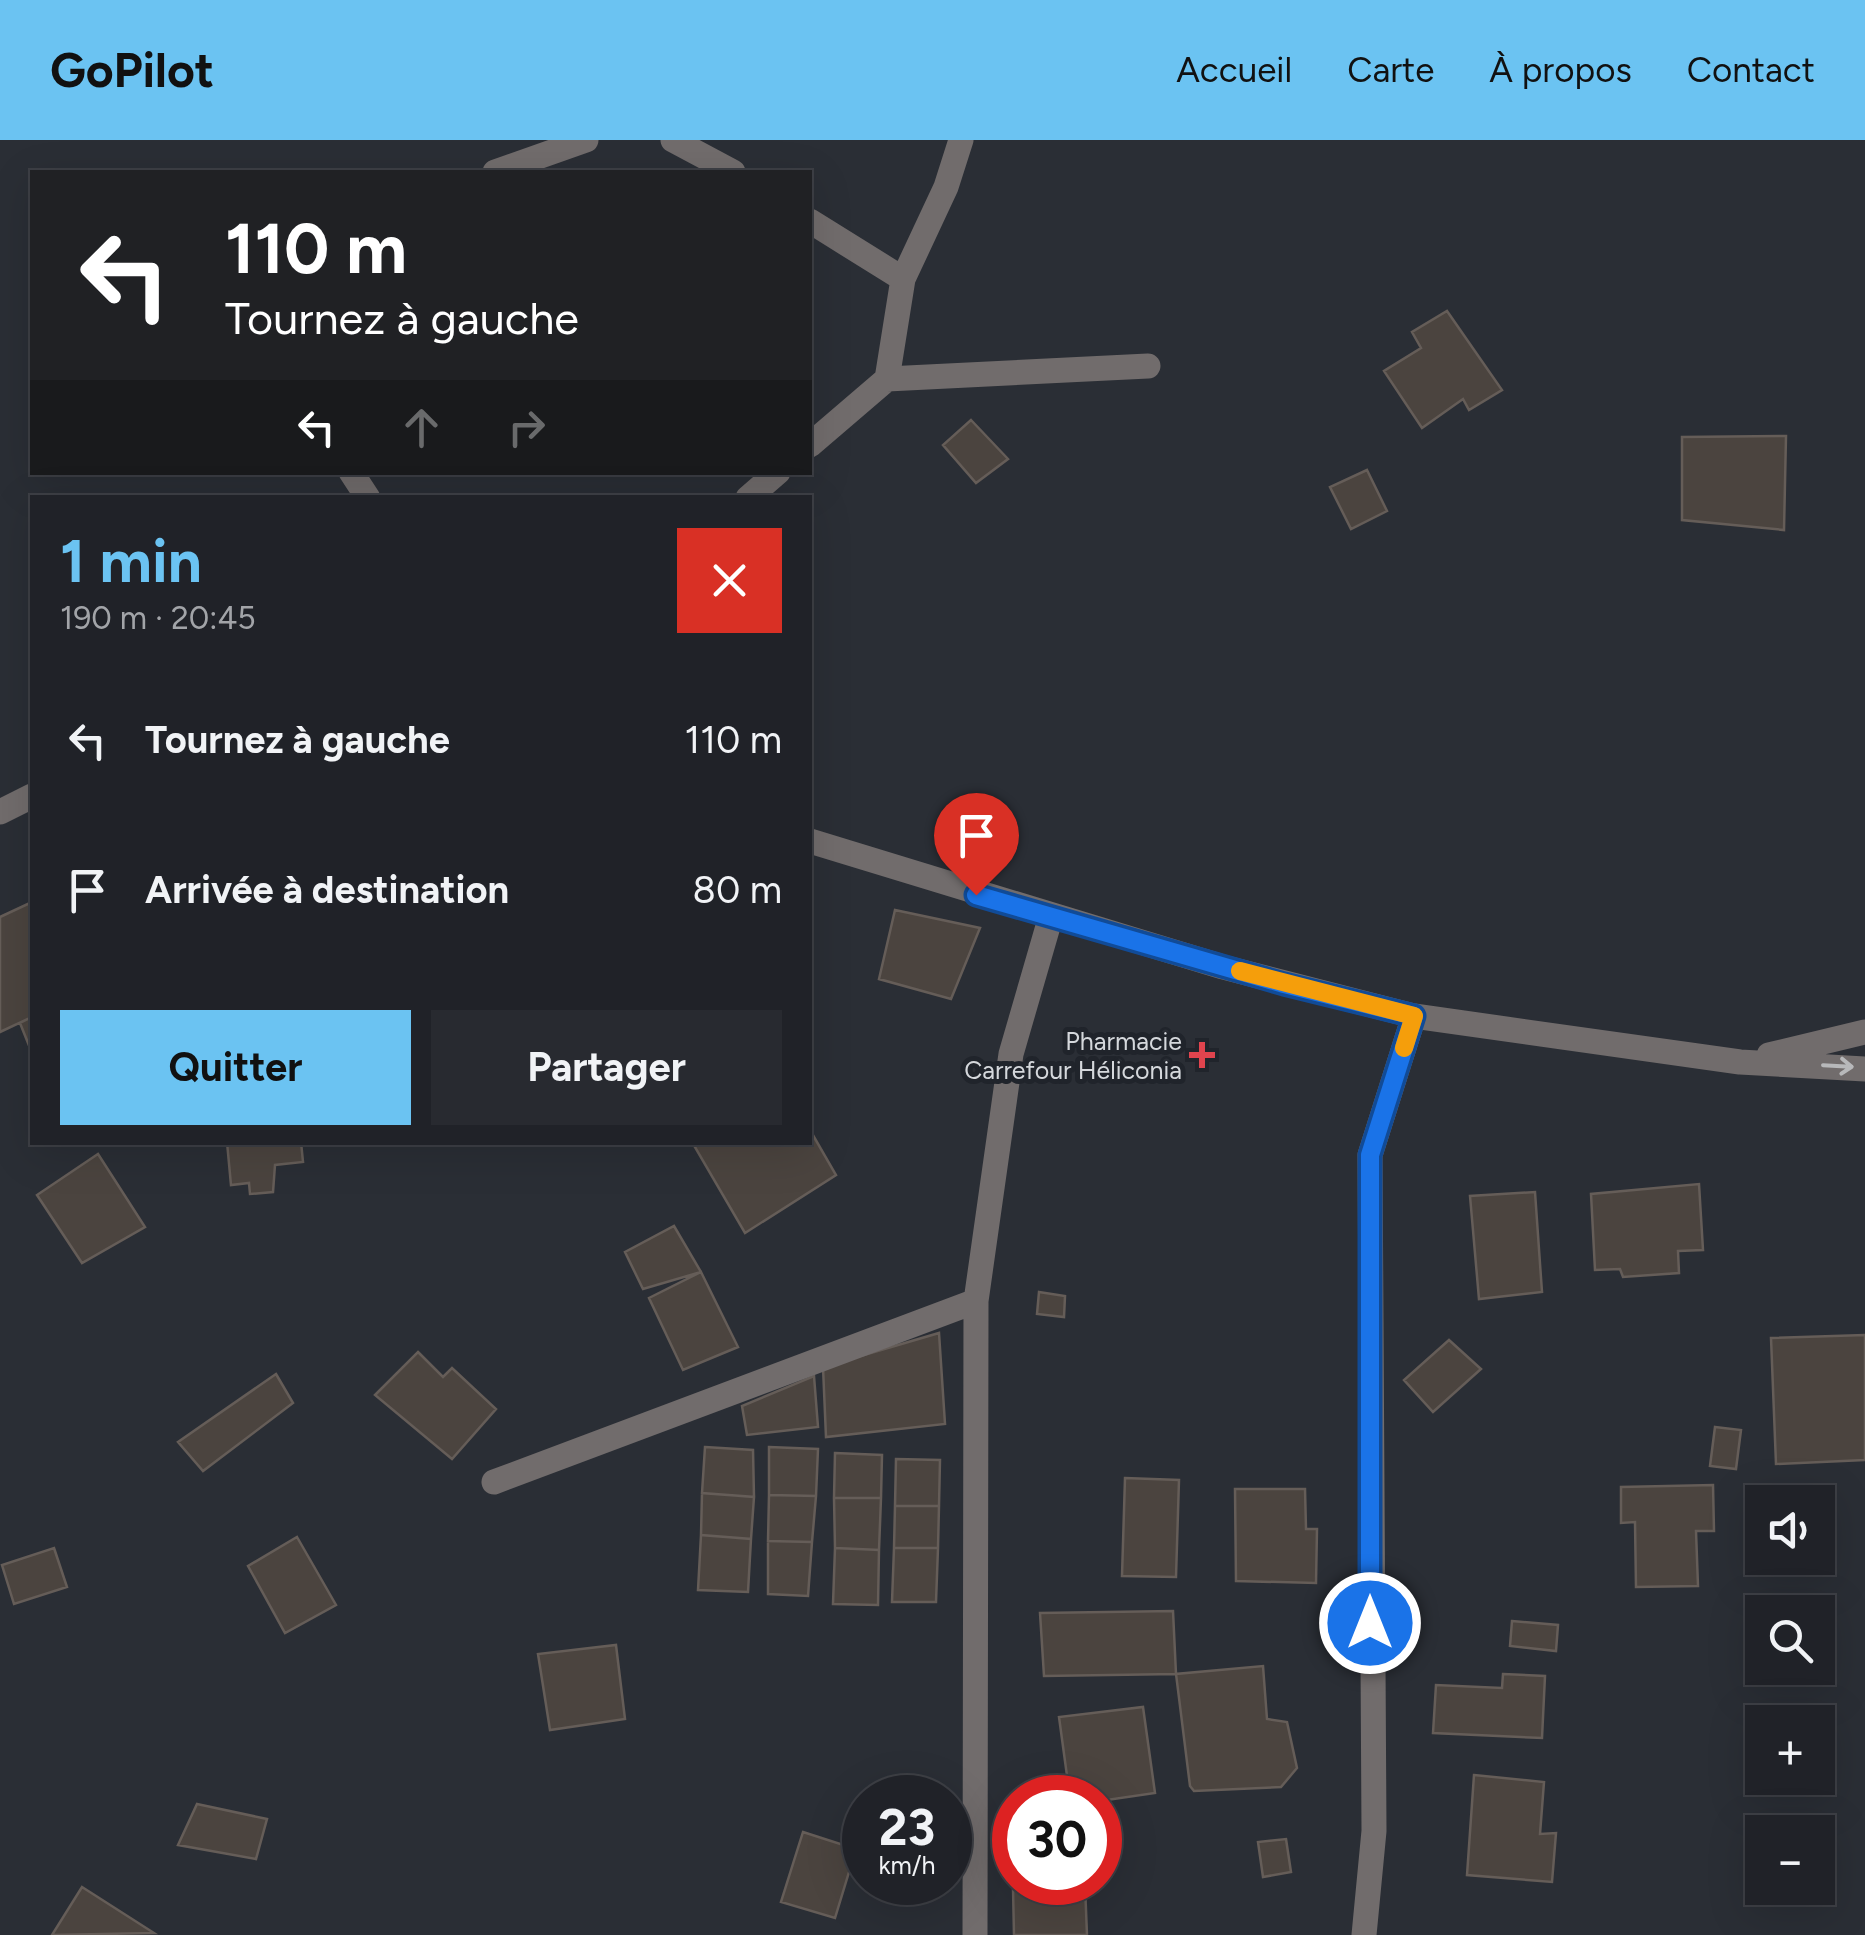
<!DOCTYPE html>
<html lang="fr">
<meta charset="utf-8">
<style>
body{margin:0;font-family:Figtree,sans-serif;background:#282a30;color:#f1f3f6;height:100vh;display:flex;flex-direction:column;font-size:38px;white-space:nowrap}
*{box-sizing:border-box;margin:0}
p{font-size:32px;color:#a2a4a8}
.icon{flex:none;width:55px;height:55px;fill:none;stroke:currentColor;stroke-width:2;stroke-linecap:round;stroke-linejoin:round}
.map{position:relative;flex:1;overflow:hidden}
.sheet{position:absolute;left:30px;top:355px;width:782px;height:650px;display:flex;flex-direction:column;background:#202228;border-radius:0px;box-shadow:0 10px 40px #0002,0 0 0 2px #3d3f45}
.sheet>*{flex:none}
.hud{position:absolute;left:30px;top:30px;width:782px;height:305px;border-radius:0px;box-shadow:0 10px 40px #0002,0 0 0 2px #3d3f45;background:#202124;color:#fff;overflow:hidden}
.fabs{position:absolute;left:1745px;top:1345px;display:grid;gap:20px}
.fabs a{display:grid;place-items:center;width:90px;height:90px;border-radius:0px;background:#202228;box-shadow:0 10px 40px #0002,0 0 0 2px #3d3f45;font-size:50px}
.speed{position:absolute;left:842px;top:1635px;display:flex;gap:20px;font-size:50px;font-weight:700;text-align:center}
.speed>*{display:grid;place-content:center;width:130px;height:130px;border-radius:50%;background:#202228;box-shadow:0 10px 40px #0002,0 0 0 2px #3d3f45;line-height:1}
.speed small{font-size:25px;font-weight:400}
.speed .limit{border:15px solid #d22;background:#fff;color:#111}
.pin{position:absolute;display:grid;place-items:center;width:85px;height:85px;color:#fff;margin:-102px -42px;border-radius:50% 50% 50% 0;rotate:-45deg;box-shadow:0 0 10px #0007}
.pin .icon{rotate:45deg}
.me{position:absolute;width:110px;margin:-55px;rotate:0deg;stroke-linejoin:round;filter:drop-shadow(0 0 8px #0008)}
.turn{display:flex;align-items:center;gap:35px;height:210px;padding:0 30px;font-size:45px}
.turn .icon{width:130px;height:130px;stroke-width:2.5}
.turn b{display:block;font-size:70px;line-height:85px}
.lanes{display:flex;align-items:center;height:95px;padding:0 30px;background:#0003;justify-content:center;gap:50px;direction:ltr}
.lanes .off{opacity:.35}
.round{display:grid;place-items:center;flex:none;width:105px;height:105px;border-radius:0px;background:#282a30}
.summary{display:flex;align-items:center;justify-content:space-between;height:170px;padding:0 30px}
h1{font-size:60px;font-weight:700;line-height:75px;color:#6bc3f2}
.button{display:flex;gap:20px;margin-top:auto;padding:20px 30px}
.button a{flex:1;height:115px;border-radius:0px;background:#6bc3f2;color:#111;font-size:40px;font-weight:700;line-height:115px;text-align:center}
.button a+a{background:#282a30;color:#f1f3f6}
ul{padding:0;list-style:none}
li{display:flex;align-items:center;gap:30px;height:150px;padding:0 30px}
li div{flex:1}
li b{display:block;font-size:38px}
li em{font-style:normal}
header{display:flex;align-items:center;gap:60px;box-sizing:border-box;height:140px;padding:0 50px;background:#6bc3f2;color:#111}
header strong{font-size:48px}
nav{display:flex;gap:55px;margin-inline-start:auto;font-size:35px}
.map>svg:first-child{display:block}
.building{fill:#4b443f;stroke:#655d58;stroke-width:2.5}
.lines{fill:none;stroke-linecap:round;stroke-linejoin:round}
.minor{stroke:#716c6c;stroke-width:25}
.oneway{stroke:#b7b8ba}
.route-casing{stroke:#114b97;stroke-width:25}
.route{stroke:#1a73e8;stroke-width:18}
.slow{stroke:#f59e0b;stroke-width:18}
.health-dot{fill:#e0444e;stroke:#20242b;stroke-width:4}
.labels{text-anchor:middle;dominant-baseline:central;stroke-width:10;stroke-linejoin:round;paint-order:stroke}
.poi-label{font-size:25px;fill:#d5d8dc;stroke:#20242b;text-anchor:end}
</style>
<header>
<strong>GoPilot</strong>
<nav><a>Accueil</a><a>Carte</a><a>À propos</a><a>Contact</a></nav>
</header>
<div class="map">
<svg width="1865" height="1795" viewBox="0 0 1865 1795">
<rect width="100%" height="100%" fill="#2a2e35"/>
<path class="building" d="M1447 171 1502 250 1469 270 1463 259 1422 288 1384 231 1421 208 1412 192Z
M971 280 1008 319 976 343 943 305Z
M1786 296 1784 390 1682 380V297Z
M1367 330 1387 371 1351 389 1330 347Z
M32 762V877L0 892V777Z
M895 770 980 788 951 859 879 839Z
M32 877V913L20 883Z
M810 990 836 1035 745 1093 692 1002H810Z
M227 1002H301L303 1022 275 1025 273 1052 250 1054 249 1043 231 1045Z
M98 1014 145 1087 82 1123 37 1055Z
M1699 1044 1703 1110 1678 1111 1679 1133 1623 1137 1620 1129 1595 1130 1591 1054Z
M1535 1052 1542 1152 1479 1159 1470 1056Z
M674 1086 701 1132 643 1149 625 1112Z
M701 1132 738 1207 683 1230 649 1158Z
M1039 1152 1065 1156 1064 1177 1037 1174Z
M939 1193 945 1284 826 1297 823 1227Z
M1865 1195V1320L1776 1324 1771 1198Z
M1449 1200 1481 1229 1433 1272 1404 1240Z
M418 1212 443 1237 452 1228 496 1269 452 1319 375 1255Z
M276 1234 293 1263 203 1331 178 1302Z
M814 1236 818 1287 747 1295 742 1266Z
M1715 1287 1741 1290 1736 1329 1710 1326Z
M705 1307 753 1310 754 1357 702 1353Z
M769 1307 818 1309 816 1356 769 1355Z
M835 1313 882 1315 881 1358H834Z
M896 1319 940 1320 939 1366H895Z
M1125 1338 1179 1340 1176 1437 1122 1436Z
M1713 1345 1714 1391H1696L1698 1446 1636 1447 1635 1382 1621 1383V1347Z
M1235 1349H1305L1306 1389H1317L1316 1443 1236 1441Z
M702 1353 754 1357 751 1399 701 1395Z
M769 1355 816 1356 812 1402 768 1401Z
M834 1358H881L879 1410 835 1408Z
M895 1366H939L938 1408H894Z
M701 1395 751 1399 748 1452 698 1450Z
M297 1397 336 1465 285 1493 248 1426Z
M768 1401 812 1402 808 1456 768 1454Z
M54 1408 67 1447 14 1464 2 1425Z
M835 1408 879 1410 878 1465 833 1464Z
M894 1408H938L936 1462H892Z
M1173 1471 1176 1534 1044 1536 1040 1473Z
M1512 1481 1558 1485 1556 1511 1510 1506Z
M616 1505 625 1579 550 1590 538 1514Z
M1263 1526 1267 1579 1287 1582 1297 1628 1281 1647 1194 1651 1190 1646 1176 1534Z
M1503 1534 1545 1536 1542 1598 1433 1593 1436 1545 1502 1548Z
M1143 1567 1155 1653 1100 1661 1070 1658 1059 1577Z
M1474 1635 1544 1642 1540 1694 1556 1693 1552 1742 1467 1735Z
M197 1664 267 1679 256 1719 178 1705Z
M803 1692 856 1709 835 1778 781 1762Z
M1286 1699 1291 1732 1263 1737 1258 1702Z
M1085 1745 1087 1795H1014L1013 1748Z
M82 1747 154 1793 52 1795Z"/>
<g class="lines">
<path class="minor" d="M673 0 733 32
M495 32 586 0
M810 81 903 139
M887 239 903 139 946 47 961 0
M810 305 887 239 1148 226
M351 332 368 358
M748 358 778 332
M0 672 32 656
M810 701 1223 827 1414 876 1740 922 1865 929
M1769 915 1865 892
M494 1342 976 1161
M975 1795 976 1161 1011 914 1051 776
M1364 1795 1374 1691 1370 1015 1414 876"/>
</g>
<defs><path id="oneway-shaft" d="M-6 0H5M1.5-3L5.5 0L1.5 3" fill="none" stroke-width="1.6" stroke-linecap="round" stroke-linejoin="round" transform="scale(2.5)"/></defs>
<use class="oneway" href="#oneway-shaft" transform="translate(1838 926) rotate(3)"/>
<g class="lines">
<g class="route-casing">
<path id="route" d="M976 755 1284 844 1414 876 1370 1015V1483"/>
</g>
<use href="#route" class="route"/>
<path class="slow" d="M1240 831 1414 876 1404 908"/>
</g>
<path class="health-dot" d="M1197 900h10v10h10v10h-10v10h-10v-10h-10v-10h10z"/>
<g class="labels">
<g class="poi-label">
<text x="1182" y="901">Pharmacie<tspan x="1182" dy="29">Carrefour Héliconia</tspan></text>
</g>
</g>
</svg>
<div class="fabs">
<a><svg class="icon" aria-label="sound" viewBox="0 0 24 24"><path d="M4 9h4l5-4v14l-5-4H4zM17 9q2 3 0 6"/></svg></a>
<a><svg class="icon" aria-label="search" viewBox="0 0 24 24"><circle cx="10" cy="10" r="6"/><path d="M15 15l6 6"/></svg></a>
<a>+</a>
<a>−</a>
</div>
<div class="speed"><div>23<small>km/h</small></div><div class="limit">30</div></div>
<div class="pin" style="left:976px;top:755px;background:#d93025"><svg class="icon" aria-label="arrive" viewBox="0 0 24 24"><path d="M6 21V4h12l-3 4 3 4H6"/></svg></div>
<svg class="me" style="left:1370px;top:1483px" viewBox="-20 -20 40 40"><circle r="17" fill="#1a73e8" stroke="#fff" stroke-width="3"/><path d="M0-11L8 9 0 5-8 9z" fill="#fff"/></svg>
<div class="hud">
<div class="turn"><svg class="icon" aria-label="left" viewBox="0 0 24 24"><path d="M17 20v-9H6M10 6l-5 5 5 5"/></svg><div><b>110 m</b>Tournez à gauche</div></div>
<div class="lanes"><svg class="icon" aria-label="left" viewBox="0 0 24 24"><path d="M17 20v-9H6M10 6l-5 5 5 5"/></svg><svg class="icon off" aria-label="ahead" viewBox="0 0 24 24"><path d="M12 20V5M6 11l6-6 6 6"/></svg><svg class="icon off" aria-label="right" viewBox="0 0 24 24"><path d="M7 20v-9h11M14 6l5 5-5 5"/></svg></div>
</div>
<section class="sheet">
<div class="summary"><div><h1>1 min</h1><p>190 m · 20:45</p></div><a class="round" style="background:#d93025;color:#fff"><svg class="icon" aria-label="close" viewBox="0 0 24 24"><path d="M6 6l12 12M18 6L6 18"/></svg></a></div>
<ul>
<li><svg class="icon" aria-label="left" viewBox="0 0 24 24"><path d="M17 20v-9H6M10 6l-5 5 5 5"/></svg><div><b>Tournez à gauche</b></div><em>110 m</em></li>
<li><svg class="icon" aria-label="arrive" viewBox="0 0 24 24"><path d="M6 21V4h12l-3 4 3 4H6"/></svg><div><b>Arrivée à destination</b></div><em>80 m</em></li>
</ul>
<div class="button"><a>Quitter</a><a>Partager</a></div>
</section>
</div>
